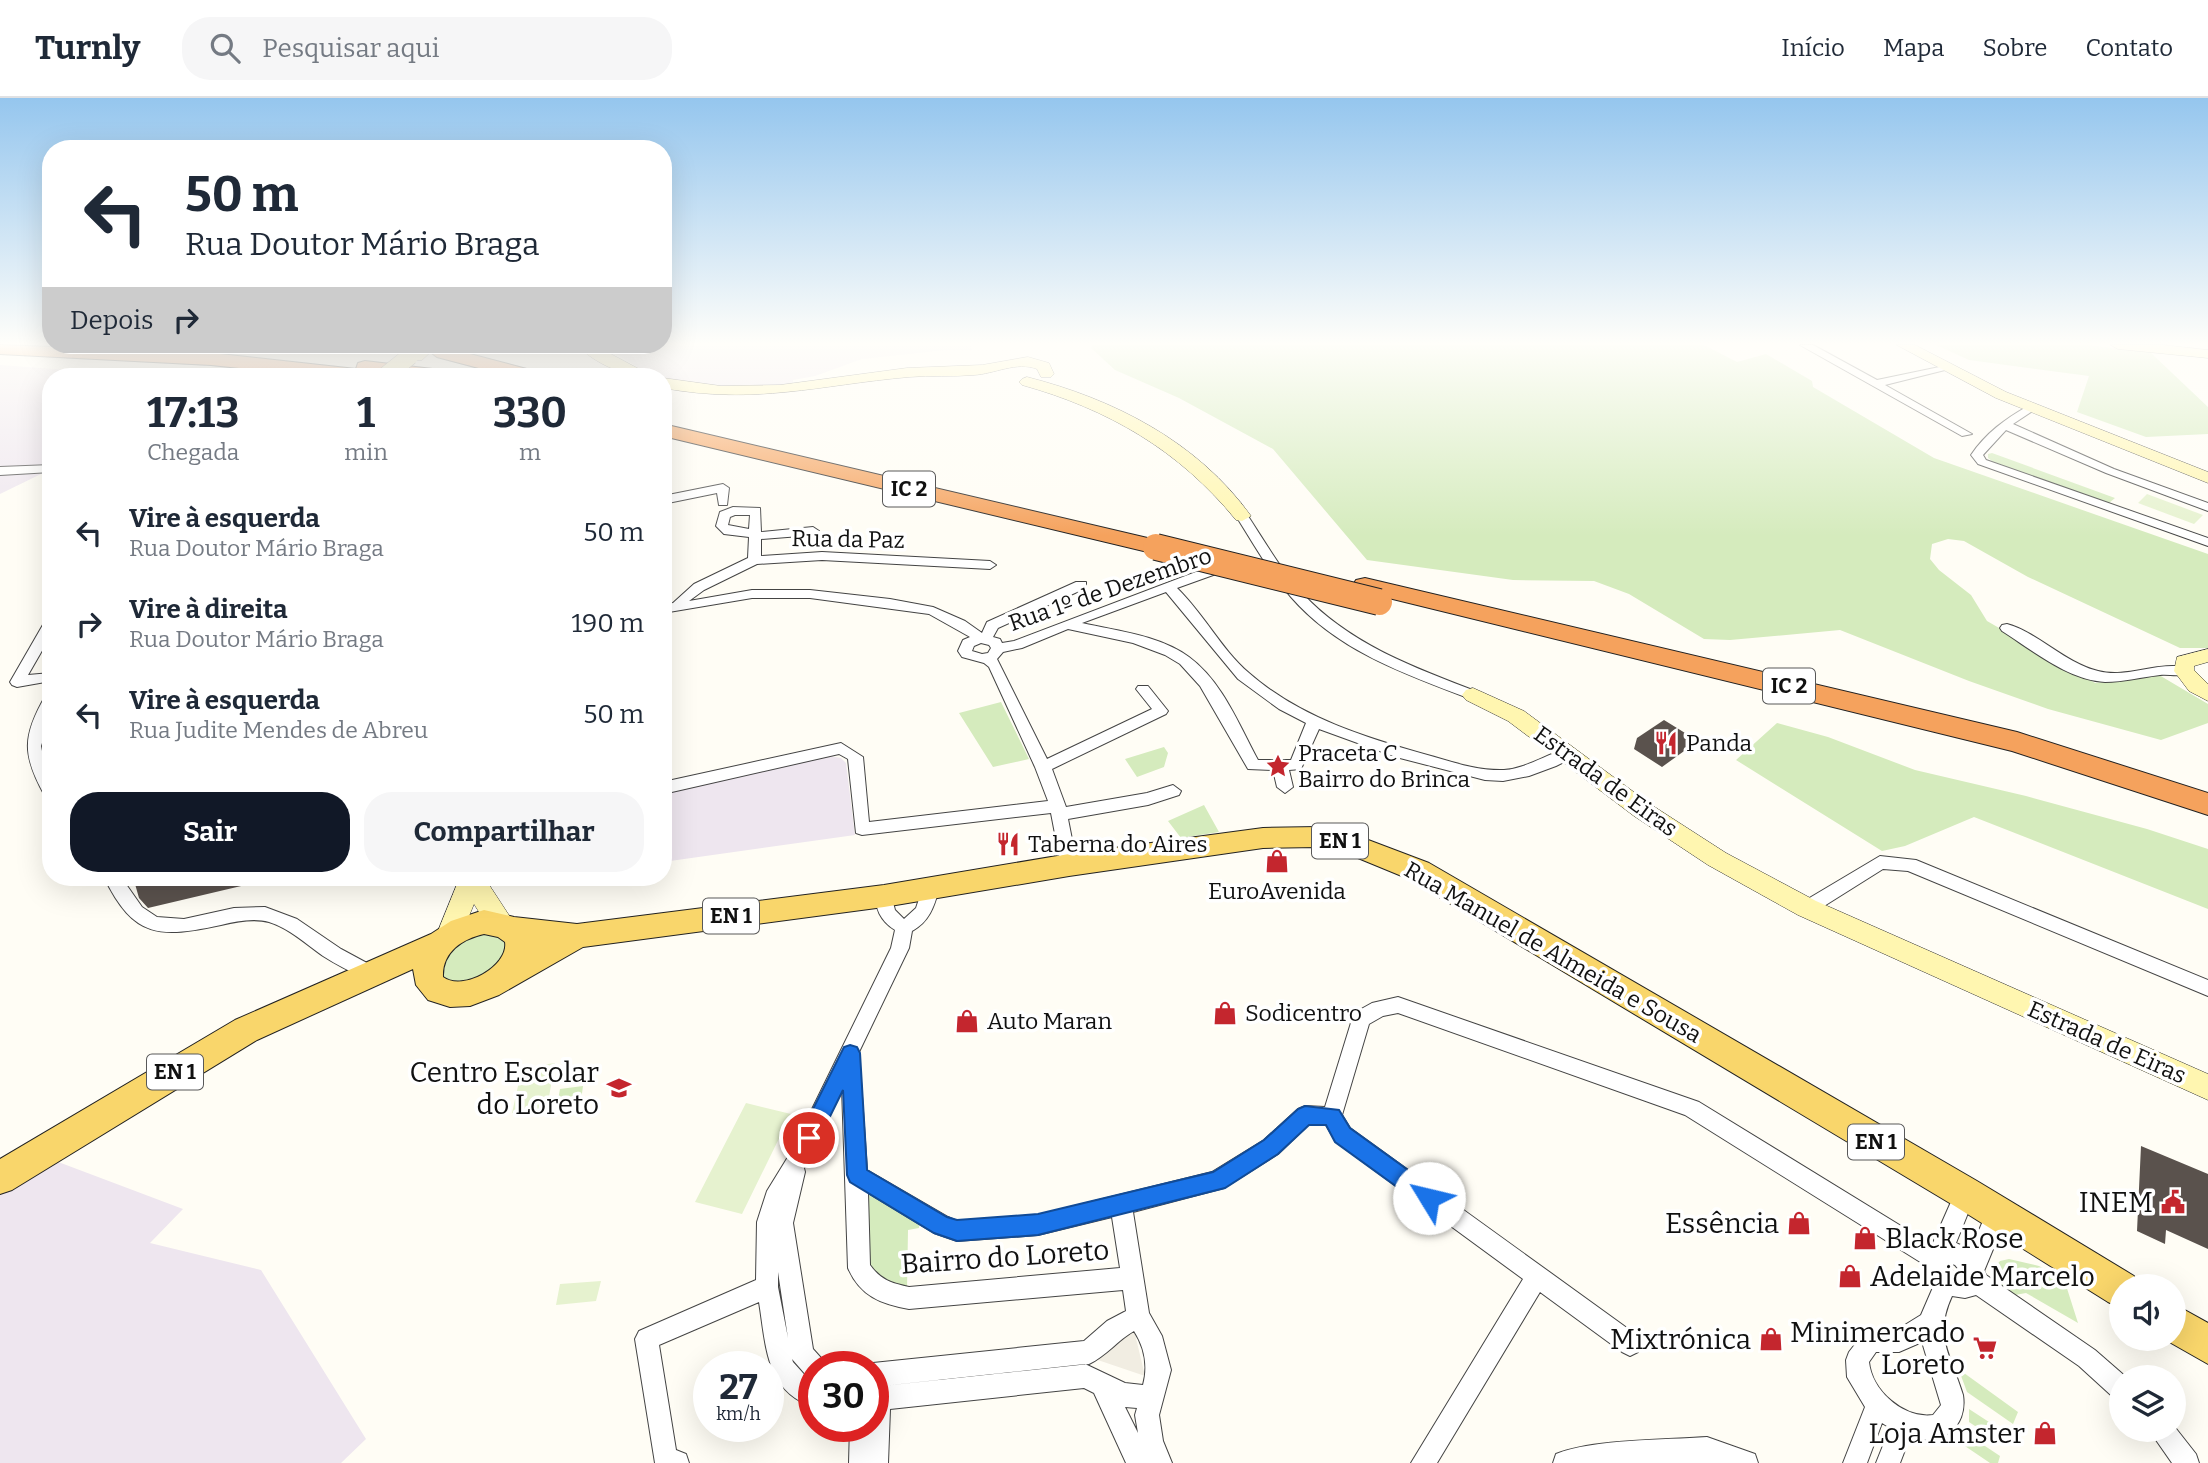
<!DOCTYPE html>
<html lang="pt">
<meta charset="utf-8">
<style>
body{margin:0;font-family:Bitter,serif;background:#f6f6f7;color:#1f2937;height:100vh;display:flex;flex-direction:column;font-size:26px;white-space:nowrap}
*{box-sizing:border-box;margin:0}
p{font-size:23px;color:#747a83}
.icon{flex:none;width:38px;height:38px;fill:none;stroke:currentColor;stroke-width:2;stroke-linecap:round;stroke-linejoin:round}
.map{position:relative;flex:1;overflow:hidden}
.side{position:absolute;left:42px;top:270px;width:630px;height:518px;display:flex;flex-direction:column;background:#fff;border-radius:28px;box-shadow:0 7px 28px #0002}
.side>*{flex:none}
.top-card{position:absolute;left:42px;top:42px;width:630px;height:214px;border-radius:28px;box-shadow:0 7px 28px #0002;background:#fff;color:#1f2937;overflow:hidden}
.tools{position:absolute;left:2109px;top:1176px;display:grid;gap:14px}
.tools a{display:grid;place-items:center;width:77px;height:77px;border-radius:50%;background:#fff;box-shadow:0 7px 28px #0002;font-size:35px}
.speed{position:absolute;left:693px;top:1253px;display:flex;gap:14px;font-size:35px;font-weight:700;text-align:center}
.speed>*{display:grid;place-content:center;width:91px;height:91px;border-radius:50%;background:#fff;box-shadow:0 7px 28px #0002;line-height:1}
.speed small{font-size:18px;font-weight:400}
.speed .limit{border:10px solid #d22;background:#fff;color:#111}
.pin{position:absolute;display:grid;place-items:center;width:60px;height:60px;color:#fff;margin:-30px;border:4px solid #fff;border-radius:50%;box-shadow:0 2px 7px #0007}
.me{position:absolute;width:77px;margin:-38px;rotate:306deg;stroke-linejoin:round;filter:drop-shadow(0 0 5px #0008)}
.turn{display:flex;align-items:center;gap:24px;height:147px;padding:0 28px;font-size:32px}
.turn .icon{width:91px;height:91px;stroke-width:2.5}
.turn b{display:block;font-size:49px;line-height:60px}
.then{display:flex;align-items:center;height:66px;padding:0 28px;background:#0003;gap:14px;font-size:26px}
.eta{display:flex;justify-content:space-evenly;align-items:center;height:119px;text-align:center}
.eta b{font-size:42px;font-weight:700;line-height:49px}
.cta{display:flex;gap:14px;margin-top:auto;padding:14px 28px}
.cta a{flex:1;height:80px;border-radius:28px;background:#111827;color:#fff;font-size:28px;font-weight:700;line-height:80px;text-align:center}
.cta a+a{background:#f6f6f7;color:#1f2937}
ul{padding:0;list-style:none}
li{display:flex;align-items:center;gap:21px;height:91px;padding:0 28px}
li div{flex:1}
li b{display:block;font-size:26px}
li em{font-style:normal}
header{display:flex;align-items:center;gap:42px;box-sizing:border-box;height:98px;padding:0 35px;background:#fff;border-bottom:2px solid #e0e1e3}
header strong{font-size:33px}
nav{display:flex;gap:38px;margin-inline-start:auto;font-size:24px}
.search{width:490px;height:63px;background:#f6f6f7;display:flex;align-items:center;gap:18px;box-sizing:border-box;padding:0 24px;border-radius:28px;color:#747a83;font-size:26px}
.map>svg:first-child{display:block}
.industrial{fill:#eee6ef}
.green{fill:#d5ebbd}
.pitch{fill:#e6f2cf}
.plaza{fill:#f1ede2}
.building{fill:#5a524d}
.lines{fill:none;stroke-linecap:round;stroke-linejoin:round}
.street-casing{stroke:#444;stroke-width:2}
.secondary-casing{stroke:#333;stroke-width:1}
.primary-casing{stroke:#222;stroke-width:2}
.highway-casing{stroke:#222;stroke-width:2}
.street{fill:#fff;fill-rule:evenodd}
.secondary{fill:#fff6b0;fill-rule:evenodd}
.primary{fill:#f9d66b;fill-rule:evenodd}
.highway{fill:#f5a25d;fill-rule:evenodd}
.secondary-bridge-casing{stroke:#333;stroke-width:18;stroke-linecap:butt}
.highway-bridge-casing{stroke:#222;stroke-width:28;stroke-linecap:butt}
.secondary-bridge{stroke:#fff6b0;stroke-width:17}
.highway-bridge{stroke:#f5a25d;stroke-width:26}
.route{fill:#1a73e8;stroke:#114b97;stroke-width:2}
.labels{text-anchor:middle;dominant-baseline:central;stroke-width:7;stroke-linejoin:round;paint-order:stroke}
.shield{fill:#fff;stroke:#585858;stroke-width:2}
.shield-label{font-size:21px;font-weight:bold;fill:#111}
.street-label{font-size:23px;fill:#111;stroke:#fff}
.poi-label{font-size:23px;fill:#111;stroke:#fff;text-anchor:start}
.near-poi-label{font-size:28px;fill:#111;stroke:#fff;text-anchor:end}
.near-street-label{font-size:28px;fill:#111;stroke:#fff}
</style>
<header>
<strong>Turnly</strong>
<div class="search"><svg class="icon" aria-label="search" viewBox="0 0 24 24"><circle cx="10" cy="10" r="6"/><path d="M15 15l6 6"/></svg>Pesquisar aqui</div>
<nav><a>Início</a><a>Mapa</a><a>Sobre</a><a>Contato</a></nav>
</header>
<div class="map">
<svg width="2208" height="1365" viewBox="0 0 2208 1365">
<rect width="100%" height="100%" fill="#fffdf5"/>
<path class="industrial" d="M602 247H970L972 252H946L862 261 815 278 793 282V287L709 289 652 278Z
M0 267 149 278H51V375L41 376 0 396Z
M830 658 841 660 846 665 855 737 663 764V695Z
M53 1062 183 1111 150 1145 261 1172 366 1341 341 1365H0V1094Z"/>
<path class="green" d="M1092 247H1704L1737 264 1766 256 1812 283 1813 289 1934 360 2208 456V550H2180L2028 479 1964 443 1948 441 1932 446 1930 461 1939 472 1971 497 1987 523 2095 585 2159 577 2208 606V625L2161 642 2048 611 1969 583 1840 532 1730 542 1704 541 1629 496 1594 483 1513 482 1367 462 1273 351 1179 300 1115 272 1091 250Z
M1936 247H2089L2151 255 2208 309V336L2146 339 2077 314 2089 278 1969 262Z
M1992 355 2115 400 2109 405 1996 366 1988 360V356Z
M1001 604 1029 661 993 669 959 615Z
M1777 625 1828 639 1915 672 2026 698 2147 731 2208 751V811L1974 719 1905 748 1882 753 1736 662Z
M1164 649 1168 655 1164 669 1137 679 1125 661Z
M1204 707 1219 734 1181 740 1168 723Z
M505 835 510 860 468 888 439 880 436 862 461 837Z
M583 988 580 1010 556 1014 560 991Z
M864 1090 919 1121V1130L908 1132 907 1192 888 1190 864 1168Z
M2009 1161 2039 1168 2064 1181 2078 1225 2026 1195 2015 1197C2003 1189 1997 1184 1995 1169L2000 1163Z
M1960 1275H1964L2018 1314 2013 1326 1967 1294Z
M1969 1311 2009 1337 2005 1348 1969 1324Z
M1964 1334 2000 1358 1998 1365H1990L1956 1342Z"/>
<path class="pitch" d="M2147 396 2203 417 2194 426 2138 405Z
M555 965 547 1010 512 1015 522 970Z
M746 1005 791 1016 742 1116 695 1104Z
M601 1183 596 1203 556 1207 560 1186Z"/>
<path class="plaza" d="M1134 1232 1145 1278 1089 1259Z"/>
<path class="building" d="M1664 622 1698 643 1662 669 1634 651 1637 640Z
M133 779H262V783L148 810 139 800Z
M2141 1048 2208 1076V1151L2166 1132 2165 1146 2137 1133Z"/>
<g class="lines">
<g class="street-casing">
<path id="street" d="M1800 247H1813L1877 282 1949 267V271L1885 287 1972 336 1962 338Z
M2028 308 2037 310 2013 326 2114 371 2208 405V413L2106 375 2006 332 1983 357 1986 362 2208 440V448L1978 366 1971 357C1986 335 2005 321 2028 308Z
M51 367V374L0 377V369Z
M723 386 729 390 727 407H719L717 395 663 406V398Z
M733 409 760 410 761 434 813 429 819 433 813 437 761 441V458L822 454 990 463 996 467 990 471 822 462 757 466 704 492 689 503 752 492H810L890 501 933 509 965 523 982 535 987 524 1076 484H1086V490L998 530 993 539 1000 541 1002 545 1014 543 1209 469H1231V475L1216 476 1177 490C1204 516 1221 551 1249 575 1300 620 1367 640 1431 658 1455 665 1479 673 1504 672 1528 670 1546 656 1569 650L1577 655 1574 659 1556 668 1529 678 1503 683 1485 682 1396 659 1319 631 1301 671 1289 672 1293 689 1285 695 1277 689 1273 672 1248 671 1200 588 1180 566 1165 557 1133 545 1068 531 1022 550 1003 554 997 561 1047 661 1152 611 1136 591 1138 588H1148L1168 613 1166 616 1052 671 1066 709 1147 695 1173 687 1181 693 1179 697 1148 707 1068 721 1077 767 1075 772H1063L1061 767 1051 715 862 737 856 735 848 661 839 656 663 696V684L841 645 863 659 869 724 1048 703 1035 669 989 569 984 565 962 559 958 553 963 542 970 539 929 516 810 500H752L663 515V507L673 505 694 486 748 460 749 439 724 436 716 428 720 414ZM735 417H750L749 431 728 427 730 419ZM1166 494 1238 581 1279 611 1306 625 1291 662H1258C1239 627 1222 583 1189 559 1159 537 1117 533 1082 525ZM981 545 989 547 991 550 988 555 982 556 972 553 974 548Z
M1242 414 1246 415C1264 442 1280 471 1302 495 1349 546 1415 570 1478 594L1480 597 1478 600H1468C1404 576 1337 552 1291 499 1269 474 1253 445 1236 418Z
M51 521V537L28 577 51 575V583L17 589 12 587 10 584 44 525Z
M2007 526C2037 534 2065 565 2098 573 2128 581 2159 562 2189 570L2191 573C2184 580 2170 576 2160 577 2142 579 2124 584 2105 584 2068 582 2032 552 2002 533L2000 530 2002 527Z
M51 595V617L41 648 45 668 51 680V700L45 698C22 657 22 638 46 597Z
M1880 758 1916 762 2208 882V898L1908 773 1883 771 1813 815 1807 817 1801 815 1798 810 1801 805Z
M104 779H121L142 809 157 819 184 821 234 810 265 809 297 821 341 851 378 871 381 876 378 881 372 883 366 881C351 874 337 867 323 858 306 846 289 830 269 824 254 820 237 823 221 827 160 840 134 841 104 779Z
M930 784 936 786 939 791C934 809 929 824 912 833L909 850 859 954 867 1072 948 1119 957 1123 1038 1117 1212 1074 1264 1042 1298 1011 1305 1008 1325 1009 1354 915 1372 905 1398 899 1699 1004 1932 1147 1958 1088 1965 1085 1972 1088 1976 1095 1956 1145 1971 1152 1989 1108 1997 1105 2005 1108 2008 1115 1984 1173 1986 1177 2095 1252 2126 1279H2121V1303L2113 1299 2079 1268 1976 1197 1965 1200 1952 1198C1933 1239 1951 1257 1963 1297 1968 1330 1941 1349 1910 1339L1900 1365H1876L1890 1330 1882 1325 1867 1365H1843L1865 1309 1847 1279 1846 1262 1849 1254 1863 1236 1876 1231 1900 1230 1921 1217 1934 1187 1925 1167 1685 1017 1398 915 1383 918 1369 926 1342 1017 1350 1030 1638 1238 1642 1246 1638 1254 1630 1258 1622 1254 1540 1194 1437 1365H1411L1523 1181 1336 1044 1326 1027 1309 1026 1278 1056 1224 1090 1133 1114 1149 1215 1162 1238 1171 1272 1159 1317 1163 1343 1172 1365H1126L1094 1295 1084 1290 890 1311 888 1365H849L850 1328H873V1289L1085 1266 1125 1285 1143 1287C1148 1269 1145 1250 1134 1233 1118 1242 1106 1258 1089 1266L873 1289V1269H865L873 1265 1084 1243 1107 1223 1126 1213 1123 1192 909 1211C881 1206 860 1198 848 1170L842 990 804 1070 805 1074 793 1125 813 1251 822 1261 826 1269H814V1281L806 1277 792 1261 793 1264 811 1284 814 1285V1309C765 1294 766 1246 759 1204L659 1247 676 1352 686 1356 689 1365H655L635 1241 639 1233 756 1182 757 1124 767 1093 791 1054 891 850 895 832C882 824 872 809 878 793H890L895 812 904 821 916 810 924 786ZM868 1095 934 1135 957 1143 1038 1137 1112 1119 1120 1170 909 1189C891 1185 881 1182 870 1167ZM1946 1164 1955 1167 1964 1178 1953 1174ZM778 1174 788 1240 778 1189ZM1922 1244 1941 1307 1933 1317C1904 1321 1872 1293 1869 1264L1876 1254H1899ZM1125 1309 1137 1310 1135 1317 1138 1335Z
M2174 1328 2196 1356 2199 1365H2172L2149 1332H2174Z
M1707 1339 1755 1356 1758 1365H1553L1556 1356C1593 1341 1665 1342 1707 1339Z"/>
</g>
<g class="secondary-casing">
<path id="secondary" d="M422 247H438L422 262H412L410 259Z
M577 247H594L652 278C625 279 595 266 577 247Z
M1897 247H1915L2006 294 2208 374V385L1996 300Z
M2111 247H2163L2208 252V260L2118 251Z
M1028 259 1049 265 1054 276 1051 279H1041L1037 271C1017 263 994 276 974 277 952 279 931 277 909 279 819 287 756 307 663 290V280L721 288 780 287 907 270 982 267Z
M1027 279C1114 301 1198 344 1251 418L1242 423 1236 422C1179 352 1108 311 1022 287L1019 284 1022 281Z
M2208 551V564L2194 568V572L2208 586V603L2189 593 2174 573 2177 559Z
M1473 590 1524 613 1650 706 1726 755 1816 803 2208 976V1002L1798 817 1708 767 1634 718 1508 623 1466 602 1462 597 1466 592Z
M460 779H484L514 825 510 832C490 839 484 821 474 806L458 845 449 848 440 845 436 838Z"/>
</g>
<g class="primary-casing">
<path id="primary" d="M1318 729 1355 737 1429 765 1977 1083 2134 1178 2138 1188H2121V1210L2108 1204 1953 1107 1409 781 1341 753 1318 749 1263 750 1069 778 884 809 583 849 499 897 470 908 450 909 428 902 416 887 413 871 257 942 12 1092 0 1096V1061L235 922 431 836 451 823 484 812 514 819 577 826 884 787 1069 756 1263 730ZM484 836 498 839 505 844C509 868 463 894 443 879 442 854 462 841 484 836Z
M2174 1206 2208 1225V1266L2164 1241H2174Z"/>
</g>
<g class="highway-casing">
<path id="highway" d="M0 247 211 255 356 271 358 265 365 263 441 272 448 274 451 278H316L211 267 0 256Z
M256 247H423L414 253 264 255 257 253Z
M427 247H446L451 251 538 274 541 278H509L437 259 429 253Z
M663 326 1156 442 1164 444 1168 449 1164 454 1156 456 663 338Z
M1365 480 2017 634 2208 695V717L2012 653 1356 492 1353 487 1356 482Z"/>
</g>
<use href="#street" class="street"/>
<use href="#secondary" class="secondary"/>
<use href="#primary" class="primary"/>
<use href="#highway" class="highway"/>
<g class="secondary-bridge-casing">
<path id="secondary-bridge" d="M385 278 410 258"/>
</g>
<g class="highway-bridge-casing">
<path id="highway-bridge" d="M1156 449 1379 504"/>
</g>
<use href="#secondary-bridge" class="secondary-bridge"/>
<use href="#highway-bridge" class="highway-bridge"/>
</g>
<linearGradient id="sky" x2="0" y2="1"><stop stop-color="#95c6ee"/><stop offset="0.56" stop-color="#fffefa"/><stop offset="1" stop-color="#fffefa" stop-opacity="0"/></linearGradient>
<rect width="2208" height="438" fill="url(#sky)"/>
<path class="route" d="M850 947 857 949 860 955 867 1072 947 1119 957 1122 1038 1116 1213 1074 1264 1042 1298 1011 1305 1008 1339 1012 1350 1030 1437 1093 1440 1100 1437 1107 1429 1110 1422 1107 1335 1044 1326 1027H1309L1278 1056 1225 1090 1038 1137 957 1143 934 1135 850 1084 847 1077 843 992 816 1047 809 1049 802 1047 799 1040 802 1033 844 949Z"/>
<defs>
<g id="restaurant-bare" transform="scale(1.89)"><path d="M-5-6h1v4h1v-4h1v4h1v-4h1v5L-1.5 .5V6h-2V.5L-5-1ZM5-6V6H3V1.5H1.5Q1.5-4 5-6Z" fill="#c4262e" stroke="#fff" stroke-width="2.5" paint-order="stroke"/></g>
<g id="sight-bare" transform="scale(1.89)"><path d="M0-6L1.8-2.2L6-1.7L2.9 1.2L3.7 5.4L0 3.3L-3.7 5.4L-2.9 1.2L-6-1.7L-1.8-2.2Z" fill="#c4262e" stroke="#fff" stroke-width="2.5" paint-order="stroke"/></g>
<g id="shop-bare" transform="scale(1.89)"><path d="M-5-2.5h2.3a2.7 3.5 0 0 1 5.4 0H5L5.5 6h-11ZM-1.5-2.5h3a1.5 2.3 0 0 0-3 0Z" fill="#c4262e" stroke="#fff" stroke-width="2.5" paint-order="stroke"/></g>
<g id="school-bare" transform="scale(1.89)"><path d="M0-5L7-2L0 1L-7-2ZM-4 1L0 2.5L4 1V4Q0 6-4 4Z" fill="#c4262e" stroke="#fff" stroke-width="2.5" paint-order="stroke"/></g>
<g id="civic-bare" transform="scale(1.89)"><path d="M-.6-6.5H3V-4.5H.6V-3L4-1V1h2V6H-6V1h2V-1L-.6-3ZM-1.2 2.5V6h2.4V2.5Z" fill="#c4262e" stroke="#fff" stroke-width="2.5" paint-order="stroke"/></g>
<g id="supermarket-bare" transform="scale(1.89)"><path d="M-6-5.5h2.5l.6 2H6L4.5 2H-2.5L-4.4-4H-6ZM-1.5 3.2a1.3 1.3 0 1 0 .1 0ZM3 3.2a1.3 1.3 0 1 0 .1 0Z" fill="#c4262e" stroke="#fff" stroke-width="2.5" paint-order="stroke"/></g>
</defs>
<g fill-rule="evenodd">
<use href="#restaurant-bare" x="1666" y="645"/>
<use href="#sight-bare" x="1278" y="668"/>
<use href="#restaurant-bare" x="1008" y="746"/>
<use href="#shop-bare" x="1277" y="763"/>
<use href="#shop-bare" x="1225" y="915"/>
<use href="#shop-bare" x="967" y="923"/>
<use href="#school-bare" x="619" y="990"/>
<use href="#civic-bare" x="2173" y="1104"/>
<use href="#shop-bare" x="1799" y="1125"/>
<use href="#shop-bare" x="1865" y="1140"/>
<use href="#shop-bare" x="1850" y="1178"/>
<use href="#shop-bare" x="1771" y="1241"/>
<use href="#supermarket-bare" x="1985" y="1250"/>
<use href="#shop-bare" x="2045" y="1335"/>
</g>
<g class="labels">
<g class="shield">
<rect x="883" y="373.5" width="52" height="35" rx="5"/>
<rect x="1763" y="570.5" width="52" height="35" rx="5"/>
<rect x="1312" y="725.5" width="56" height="35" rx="5"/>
<rect x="703" y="800.5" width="56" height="35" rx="5"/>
<rect x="147" y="956.5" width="56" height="35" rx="5"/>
<rect x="1848" y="1026.5" width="56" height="35" rx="5"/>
</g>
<g class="shield-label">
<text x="909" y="391">IC 2</text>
<text x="1789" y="588">IC 2</text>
<text x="1340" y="743">EN 1</text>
<text x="731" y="818">EN 1</text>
<text x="175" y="974">EN 1</text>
<text x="1876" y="1044">EN 1</text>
</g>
<g class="street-label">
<text transform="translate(848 441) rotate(1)">Rua da Paz</text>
<text transform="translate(1110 491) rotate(-19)">Rua 1º de Dezembro</text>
<text transform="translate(1606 683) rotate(36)">Estrada de Eiras</text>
<text transform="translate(1553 854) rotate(30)">Rua Manuel de Almeida e Sousa</text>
<text transform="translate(2107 944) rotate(24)">Estrada de Eiras</text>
</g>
<g class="poi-label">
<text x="1686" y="645">Panda</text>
<text x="1298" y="655">Praceta C<tspan x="1298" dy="26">Bairro do Brinca</tspan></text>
<text x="1028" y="746">Taberna do Aires</text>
<text x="1277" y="793" text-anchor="middle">EuroAvenida</text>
<text x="1245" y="915">Sodicentro</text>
<text x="987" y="923">Auto Maran</text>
</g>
<g class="near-poi-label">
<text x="599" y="974">Centro Escolar<tspan x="599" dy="32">do Loreto</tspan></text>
<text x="2153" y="1104">INEM</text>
<text x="1779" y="1125">Essência</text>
<text x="1885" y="1140" text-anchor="start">Black Rose</text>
<text x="1870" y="1178" text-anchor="start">Adelaide Marcelo</text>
<text x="1965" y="1234">Minimercado<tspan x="1965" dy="32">Loreto</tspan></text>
<text x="1751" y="1241">Mixtrónica</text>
<text x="2025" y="1335">Loja Amster</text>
</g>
<g class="near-street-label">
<text transform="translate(1005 1159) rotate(-4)">Bairro do Loreto</text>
</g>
</g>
</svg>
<div class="tools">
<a><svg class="icon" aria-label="sound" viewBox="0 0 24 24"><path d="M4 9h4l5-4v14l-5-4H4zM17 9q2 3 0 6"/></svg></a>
<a><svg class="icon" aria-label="layers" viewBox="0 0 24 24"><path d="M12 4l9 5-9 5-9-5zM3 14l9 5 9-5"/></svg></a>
</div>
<div class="speed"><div>27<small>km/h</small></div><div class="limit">30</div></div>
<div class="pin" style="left:809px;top:1040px;background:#d93025"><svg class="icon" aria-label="arrive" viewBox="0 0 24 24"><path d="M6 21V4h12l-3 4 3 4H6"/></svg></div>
<svg class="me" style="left:1429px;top:1100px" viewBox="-20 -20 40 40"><circle r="19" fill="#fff"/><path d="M0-13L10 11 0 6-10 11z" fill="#1a73e8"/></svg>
<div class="top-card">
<div class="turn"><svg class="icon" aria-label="left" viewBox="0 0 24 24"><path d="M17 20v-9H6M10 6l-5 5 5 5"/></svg><div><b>50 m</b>Rua Doutor Mário Braga</div></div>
<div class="then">Depois<svg class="icon" aria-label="right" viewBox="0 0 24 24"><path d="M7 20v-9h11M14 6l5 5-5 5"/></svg></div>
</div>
<section class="side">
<div class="eta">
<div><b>17:13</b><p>Chegada</p></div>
<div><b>1</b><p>min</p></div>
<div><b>330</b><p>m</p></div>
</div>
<ul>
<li><svg class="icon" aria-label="left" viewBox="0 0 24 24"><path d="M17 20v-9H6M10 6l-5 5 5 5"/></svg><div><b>Vire à esquerda</b><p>Rua Doutor Mário Braga</p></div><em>50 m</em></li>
<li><svg class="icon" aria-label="right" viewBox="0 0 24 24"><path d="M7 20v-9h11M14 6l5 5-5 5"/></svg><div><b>Vire à direita</b><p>Rua Doutor Mário Braga</p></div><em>190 m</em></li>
<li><svg class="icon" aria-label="left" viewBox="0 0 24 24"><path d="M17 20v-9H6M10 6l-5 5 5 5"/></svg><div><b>Vire à esquerda</b><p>Rua Judite Mendes de Abreu</p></div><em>50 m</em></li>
</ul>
<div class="cta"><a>Sair</a><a>Compartilhar</a></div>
</section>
</div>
